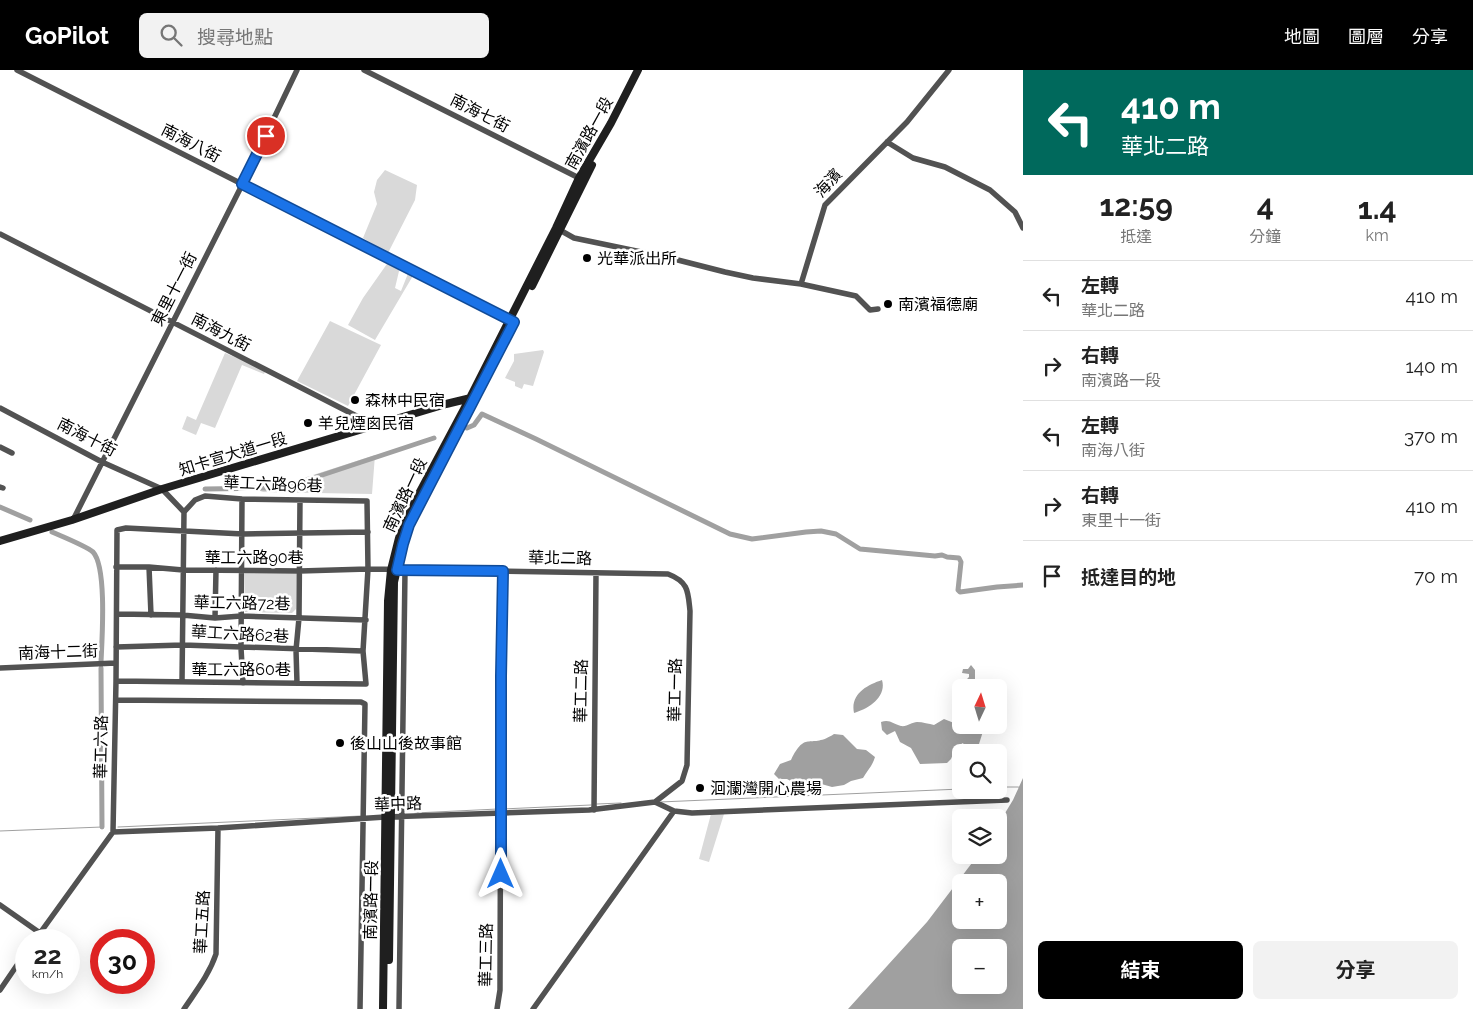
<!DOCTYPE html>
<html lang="zh-TW">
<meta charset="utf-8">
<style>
body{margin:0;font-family:Raleway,"Noto Sans TC",sans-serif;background:#f2f2f2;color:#222;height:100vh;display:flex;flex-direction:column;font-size:19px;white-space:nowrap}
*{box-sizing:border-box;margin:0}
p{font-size:16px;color:#767676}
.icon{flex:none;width:28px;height:28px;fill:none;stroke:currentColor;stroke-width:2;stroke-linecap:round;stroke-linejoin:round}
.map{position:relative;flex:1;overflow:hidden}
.panel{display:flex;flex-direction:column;background:#fff;width:450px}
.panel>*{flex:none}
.banner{background:#00695c;color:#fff;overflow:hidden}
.needle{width:32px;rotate:4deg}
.controls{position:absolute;left:952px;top:609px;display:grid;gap:10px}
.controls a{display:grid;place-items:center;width:55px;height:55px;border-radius:8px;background:#fff;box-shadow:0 5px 20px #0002;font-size:25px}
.speed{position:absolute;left:15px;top:859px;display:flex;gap:10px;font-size:25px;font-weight:700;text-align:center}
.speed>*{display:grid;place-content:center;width:65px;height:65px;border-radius:50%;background:#fff;box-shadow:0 5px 20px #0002;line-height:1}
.speed small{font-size:12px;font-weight:400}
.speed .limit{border:8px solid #d22;background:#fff;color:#111}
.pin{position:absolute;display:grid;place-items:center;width:42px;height:42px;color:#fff;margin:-21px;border:2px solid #fff;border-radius:50%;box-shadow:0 1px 5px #0007}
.me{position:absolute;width:55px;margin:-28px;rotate:0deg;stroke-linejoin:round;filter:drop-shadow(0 0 4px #0008)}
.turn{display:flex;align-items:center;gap:18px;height:105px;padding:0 15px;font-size:22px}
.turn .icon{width:65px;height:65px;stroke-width:2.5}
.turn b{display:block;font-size:35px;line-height:42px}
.eta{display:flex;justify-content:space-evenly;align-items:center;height:85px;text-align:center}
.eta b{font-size:30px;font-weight:700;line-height:35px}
.cta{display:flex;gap:10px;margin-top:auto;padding:10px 15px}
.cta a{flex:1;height:58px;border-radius:8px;background:#000;color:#fff;font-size:20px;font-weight:700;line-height:58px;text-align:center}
.cta a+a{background:#f2f2f2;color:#222}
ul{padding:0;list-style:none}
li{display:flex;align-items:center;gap:15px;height:70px;padding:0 15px;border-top:1px solid #e0e0e0}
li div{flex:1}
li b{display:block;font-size:19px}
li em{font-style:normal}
header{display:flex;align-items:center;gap:30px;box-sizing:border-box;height:70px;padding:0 25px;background:#000;color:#fff}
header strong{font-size:24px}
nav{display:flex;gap:28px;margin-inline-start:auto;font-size:18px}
.search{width:350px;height:45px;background:#f2f2f2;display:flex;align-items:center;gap:12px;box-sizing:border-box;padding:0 18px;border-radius:8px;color:#767676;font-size:19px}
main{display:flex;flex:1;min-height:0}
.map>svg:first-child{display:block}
.green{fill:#d9d9d9}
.water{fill:#a0a0a0;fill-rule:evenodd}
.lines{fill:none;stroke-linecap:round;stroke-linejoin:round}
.stream{stroke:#a0a0a0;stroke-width:1}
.canal{stroke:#a0a0a0;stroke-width:5}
.street{stroke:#525252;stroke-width:5.5}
.secondary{stroke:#1f1f1f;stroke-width:8}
.route-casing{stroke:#114b97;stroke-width:12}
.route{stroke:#1a73e8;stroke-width:9}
.poi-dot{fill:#000;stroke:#fff;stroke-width:2}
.labels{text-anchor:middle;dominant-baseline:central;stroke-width:5;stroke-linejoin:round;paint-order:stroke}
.street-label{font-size:16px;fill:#000;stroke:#fff}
.poi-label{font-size:16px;fill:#000;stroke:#fff;text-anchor:start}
</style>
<header>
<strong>GoPilot</strong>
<div class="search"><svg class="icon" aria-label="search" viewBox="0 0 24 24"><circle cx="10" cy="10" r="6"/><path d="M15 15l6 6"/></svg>搜尋地點</div>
<nav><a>地圖</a><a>圖層</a><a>分享</a></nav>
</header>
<main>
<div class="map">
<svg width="1023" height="939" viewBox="0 0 1023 939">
<rect width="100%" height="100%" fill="#fff"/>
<path class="green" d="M385 100 417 115 415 130 388 183 363 168 377 134 374 122 377 110Z
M389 191 400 197 395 218 401 221 409 201 414 204 375 270 348 255 363 228Z
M330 251 381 275 348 336 297 311Z
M543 280 544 282 533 316 524 314 522 319 515 316V312L505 308 514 291V284Z
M225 283 266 300 264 304 242 295 215 358 201 353 196 365 182 359 187 346 196 350Z
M375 385 372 424 260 422Z
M245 501 297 502 296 539 292 543 245 542Z
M711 744H724L709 792 699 789Z"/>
<path class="water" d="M971 595 975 600V609L969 616 970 617H963V613L969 607V604L962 603 963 599H968Z
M882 610C887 627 868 639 854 643 850 624 867 615 882 610Z
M944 649 954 653 961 650V655H985L979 674C991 679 1006 671 1005 693L1000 698 999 682H977L974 680 966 679 963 673 956 677 951 689 947 693 920 694 911 678 900 672 895 661 887 665 882 660 881 652C890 649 893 654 901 656 907 657 912 652 917 652 923 652 929 654 934 655Z
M834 664 843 665 857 679 866 680 875 687C873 695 867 701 863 708L851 711 844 715 832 717 818 713 805 714 794 713 787 709H779L774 704 780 694 791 690C806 659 810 680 834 664Z
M1023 708V939H848L927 852 978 785H999V753L1013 730ZM999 812V850H961V812ZM961 878H999V915H961Z"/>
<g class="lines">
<path class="stream" d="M999 717H1018L1023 718
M660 732 961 719
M597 734 621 733
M502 739 591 735
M415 743 498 739
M118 757 361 746
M0 761 102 757"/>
<path class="canal" d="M467 358 474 355 482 344 536 369 730 464 752 469 806 462 821 461 836 464 860 479 935 486 942 485 947 487 959 488 961 492 958 520 960 522 997 517 1023 515
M205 419 283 418 434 368
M0 437 30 450
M52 462C61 466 86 476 93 482 107 497 102 569 101 592
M101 598 102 757"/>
<path class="street" d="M17 0 514 252
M364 0 581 109
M887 72 913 88 945 97 990 120 1015 142 1023 158
M558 159 574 168 670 188 725 202 753 208 801 214 856 226 870 240 878 239
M0 164 376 356
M801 214 825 135 907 52 949 0
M0 338 102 392 162 419 184 442 182 612
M0 377 12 383
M0 417 3 418
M242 429 241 578 243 613
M73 450 242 115 297 0
M116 497H149L183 500 300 501 368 499 668 504C689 512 688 522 690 541L687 695 682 711 655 732
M149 497 151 545
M117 544 182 545 215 548 241 546 366 550
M215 548 216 500
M116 577 183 575 363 581
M0 598 116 593
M116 611 366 614 363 581 368 499 367 431 242 429 205 426 195 430 184 442
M297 613 296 580 299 548 300 430
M116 630 361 632 365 634 360 939
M594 740 596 503
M113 762 218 758 385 747 589 740 655 732 674 741 692 743 1007 730
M0 835 40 863
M35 870 113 762 116 611 117 460 126 458 243 464 368 462
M0 920 26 882
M184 939C196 921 209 905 216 884L218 758
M399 939 405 501
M497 939 500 920 501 606 503 501
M533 939 674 741"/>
<path class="secondary" d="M532 216 592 95
M0 471 72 450 162 419 446 334 471 328
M389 890 394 512 403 474 409 455 475 330 510 260
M383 939 388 531 391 500 399 468 406 448 470 328 556 158 579 108 611 53 638 0"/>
</g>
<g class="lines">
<g class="route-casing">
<path id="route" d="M266 66 242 114 514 252 409 455 403 474 397 500 503 501 501 606V804"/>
</g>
<use href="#route" class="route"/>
</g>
<g class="poi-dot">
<circle cx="587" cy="188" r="5"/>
<circle cx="888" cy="234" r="5"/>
<circle cx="355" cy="330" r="5"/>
<circle cx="308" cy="353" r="5"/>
<circle cx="340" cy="673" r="5"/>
<circle cx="700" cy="718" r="5"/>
</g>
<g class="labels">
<g class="street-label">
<text transform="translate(480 43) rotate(27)">南海七街</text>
<text transform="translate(589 63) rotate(-61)">南濱路一段</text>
<text transform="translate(191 73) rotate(27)">南海八街</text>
<text transform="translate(828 113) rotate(-48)">海濱</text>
<text transform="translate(174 219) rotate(-63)">東里十一街</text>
<text transform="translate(221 262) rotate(27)">南海九街</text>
<text transform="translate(87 367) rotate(27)">南海十街</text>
<text transform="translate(233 384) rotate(-17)">知卡宣大道一段</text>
<text transform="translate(273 414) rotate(2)">華工六路96巷</text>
<text transform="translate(405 425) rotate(-65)">南濱路一段</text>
<text x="254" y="487">華工六路90巷</text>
<text transform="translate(560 488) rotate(1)">華北二路</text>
<text transform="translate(242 533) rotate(1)">華工六路72巷</text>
<text transform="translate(240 564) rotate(3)">華工六路62巷</text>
<text transform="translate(58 582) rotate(-2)">南海十二街</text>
<text x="241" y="599">華工六路60巷</text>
<text transform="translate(675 620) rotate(-89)">華工一路</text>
<text transform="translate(581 621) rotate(-89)">華工二路</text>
<text transform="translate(101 677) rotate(-89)">華工六路</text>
<text transform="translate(398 734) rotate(-2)">華中路</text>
<text transform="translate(371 830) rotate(-89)">南濱路一段</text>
<text transform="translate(202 852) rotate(-87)">華工五路</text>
<text transform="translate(486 885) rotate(-89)">華工三路</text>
</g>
<g class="poi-label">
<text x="597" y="188">光華派出所</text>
<text x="898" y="234">南濱福德廟</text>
<text x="365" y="330">森林中民宿</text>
<text x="318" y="353">羊兒煙囪民宿</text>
<text x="350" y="673">後山山後故事館</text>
<text x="710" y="718">洄瀾灣開心農場</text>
</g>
</g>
</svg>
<div class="controls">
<a><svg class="needle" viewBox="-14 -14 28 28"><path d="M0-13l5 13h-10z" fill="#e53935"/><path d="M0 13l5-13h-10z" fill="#767676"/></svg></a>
<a><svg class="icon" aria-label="search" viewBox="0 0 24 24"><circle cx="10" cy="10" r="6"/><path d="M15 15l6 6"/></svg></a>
<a><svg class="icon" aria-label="layers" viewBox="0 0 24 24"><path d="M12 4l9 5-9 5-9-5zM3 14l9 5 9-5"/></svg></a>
<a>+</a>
<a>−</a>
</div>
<div class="speed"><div>22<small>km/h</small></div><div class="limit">30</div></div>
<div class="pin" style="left:266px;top:66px;background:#d93025"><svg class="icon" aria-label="arrive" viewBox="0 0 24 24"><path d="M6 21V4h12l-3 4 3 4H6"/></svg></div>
<svg class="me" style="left:501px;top:804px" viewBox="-20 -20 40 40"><path d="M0-17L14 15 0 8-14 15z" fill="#1a73e8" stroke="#fff" stroke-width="4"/></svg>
</div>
<section class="panel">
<div class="banner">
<div class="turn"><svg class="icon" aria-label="left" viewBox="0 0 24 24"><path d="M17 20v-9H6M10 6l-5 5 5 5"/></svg><div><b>410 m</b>華北二路</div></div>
</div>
<div class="eta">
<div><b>12:59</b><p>抵達</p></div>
<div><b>4</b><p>分鐘</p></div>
<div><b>1.4</b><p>km</p></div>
</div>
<ul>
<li><svg class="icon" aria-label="left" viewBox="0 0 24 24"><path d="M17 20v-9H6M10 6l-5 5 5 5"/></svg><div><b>左轉</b><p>華北二路</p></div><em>410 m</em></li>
<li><svg class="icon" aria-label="right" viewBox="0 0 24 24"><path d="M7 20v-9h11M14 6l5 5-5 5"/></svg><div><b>右轉</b><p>南濱路一段</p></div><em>140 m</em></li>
<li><svg class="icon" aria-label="left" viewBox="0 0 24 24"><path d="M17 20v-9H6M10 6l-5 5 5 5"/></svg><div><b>左轉</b><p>南海八街</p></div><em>370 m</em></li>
<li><svg class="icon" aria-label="right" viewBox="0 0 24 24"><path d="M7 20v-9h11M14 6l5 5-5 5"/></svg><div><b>右轉</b><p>東里十一街</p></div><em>410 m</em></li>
<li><svg class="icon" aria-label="arrive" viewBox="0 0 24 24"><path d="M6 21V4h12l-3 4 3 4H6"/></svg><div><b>抵達目的地</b></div><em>70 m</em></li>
</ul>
<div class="cta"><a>結束</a><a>分享</a></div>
</section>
</main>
